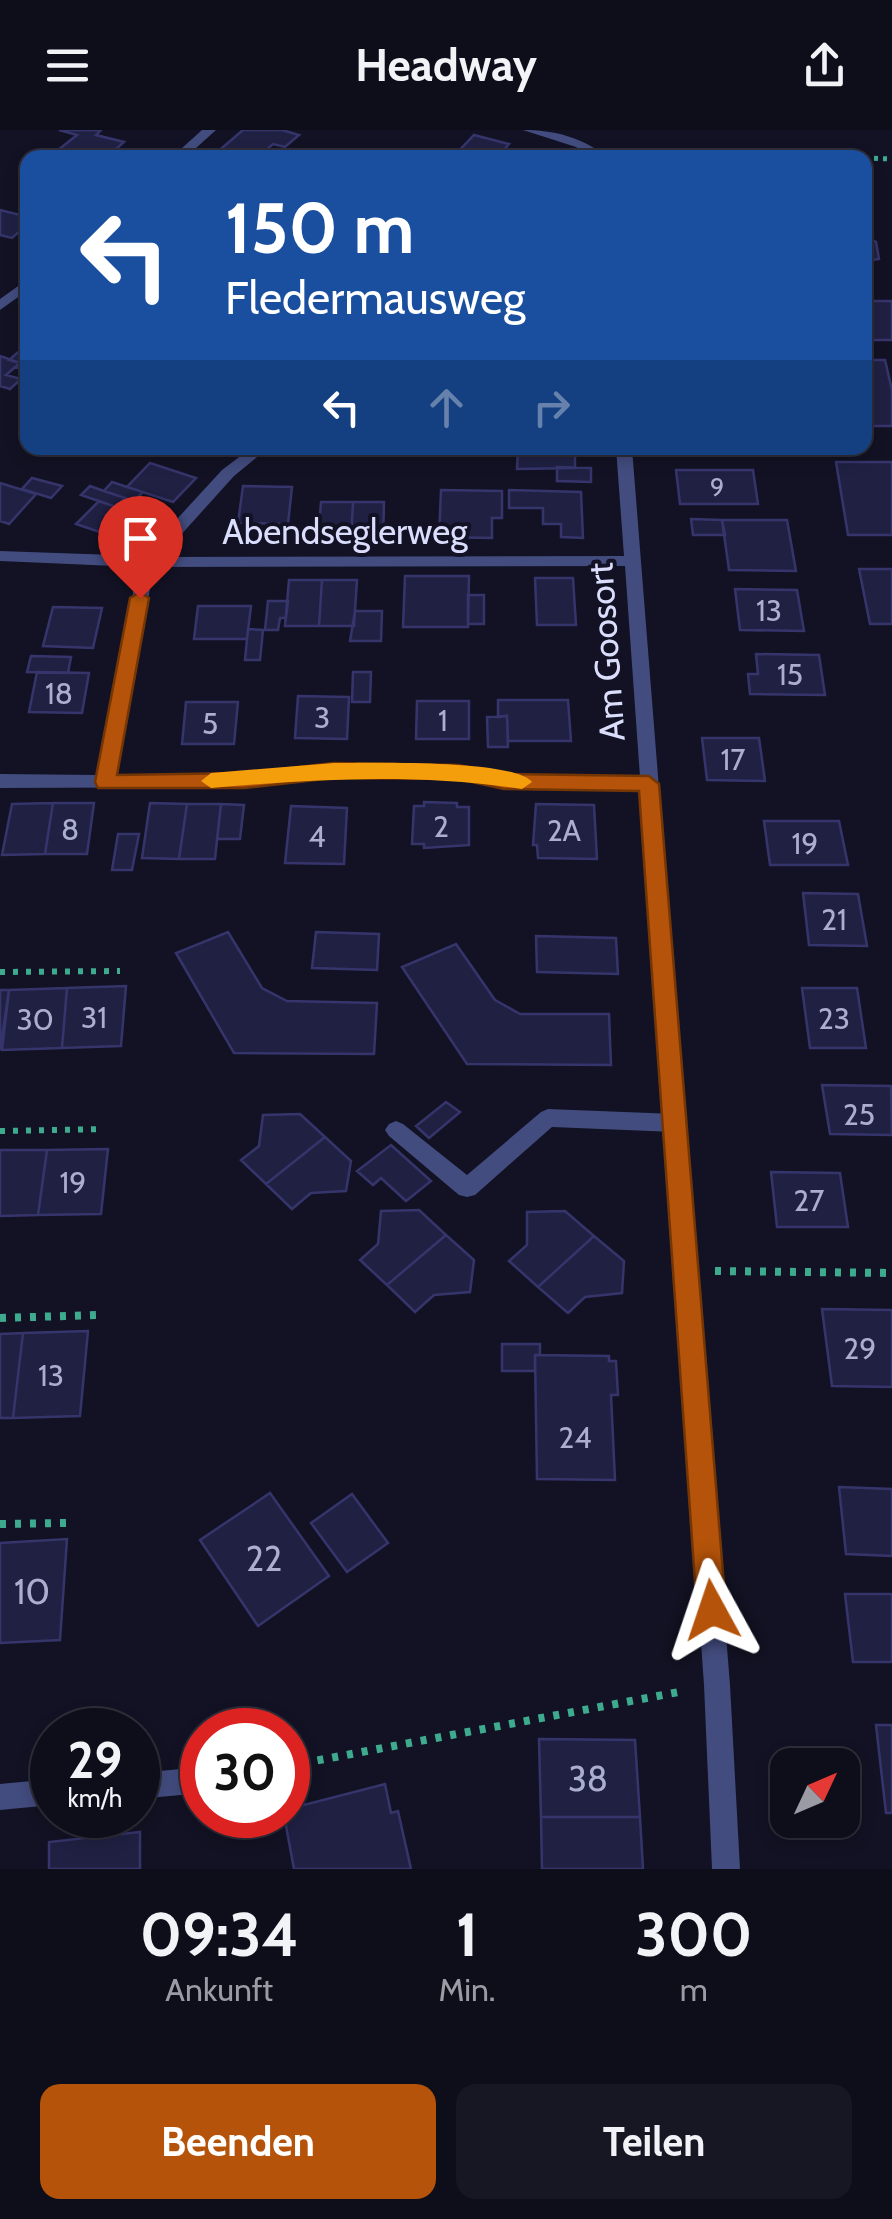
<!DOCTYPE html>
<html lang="de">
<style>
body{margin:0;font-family:Cabin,sans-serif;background:#171724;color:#f1f3f6;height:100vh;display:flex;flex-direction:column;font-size:38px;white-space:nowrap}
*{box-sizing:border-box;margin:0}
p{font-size:32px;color:#9b9ca3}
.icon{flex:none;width:55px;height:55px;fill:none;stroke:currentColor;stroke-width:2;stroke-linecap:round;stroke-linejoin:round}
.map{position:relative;height:1739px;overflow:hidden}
.drawer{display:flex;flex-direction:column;background:#0e0e1b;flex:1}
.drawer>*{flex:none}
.hud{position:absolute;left:20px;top:20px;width:852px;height:305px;border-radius:20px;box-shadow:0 5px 15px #0003,0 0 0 2px #2e2e3a;background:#1a4fa0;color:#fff;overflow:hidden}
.needle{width:65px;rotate:46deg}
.buttons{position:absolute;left:770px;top:1618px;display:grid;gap:20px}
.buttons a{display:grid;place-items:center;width:90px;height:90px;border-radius:20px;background:#0e0e1b;box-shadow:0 5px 15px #0003,0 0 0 2px #2e2e3a;font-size:50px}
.speed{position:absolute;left:30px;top:1578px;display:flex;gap:20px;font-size:50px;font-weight:700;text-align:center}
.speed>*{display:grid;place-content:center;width:130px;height:130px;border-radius:50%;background:#0e0e1b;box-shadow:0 5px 15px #0003,0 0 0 2px #2e2e3a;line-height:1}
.speed small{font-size:25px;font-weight:400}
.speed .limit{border:15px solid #d22;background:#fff;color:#111}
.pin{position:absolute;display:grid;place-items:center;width:85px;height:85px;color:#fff;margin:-102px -42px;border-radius:50% 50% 50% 0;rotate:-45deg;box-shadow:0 0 10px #0007}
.pin .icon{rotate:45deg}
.me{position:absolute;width:110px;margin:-55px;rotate:355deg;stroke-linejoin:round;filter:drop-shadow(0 0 8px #0008)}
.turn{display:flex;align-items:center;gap:35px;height:210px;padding:0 40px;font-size:45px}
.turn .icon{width:130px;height:130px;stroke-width:2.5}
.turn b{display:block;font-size:70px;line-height:85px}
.lanes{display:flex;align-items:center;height:95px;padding:0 40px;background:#0003;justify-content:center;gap:50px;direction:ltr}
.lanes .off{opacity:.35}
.eta{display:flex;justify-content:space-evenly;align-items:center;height:170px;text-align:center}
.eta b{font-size:60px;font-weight:700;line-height:70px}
.action{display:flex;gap:20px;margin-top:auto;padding:20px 40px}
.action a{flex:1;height:115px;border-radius:20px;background:#b45309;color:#fff;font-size:40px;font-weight:700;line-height:115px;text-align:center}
.action a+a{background:#171724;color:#f1f3f6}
header{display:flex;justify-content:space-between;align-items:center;height:130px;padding:0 40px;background:#0e0e1b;font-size:45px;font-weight:700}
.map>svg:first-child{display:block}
.building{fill:#202043;stroke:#35356c;stroke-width:2.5}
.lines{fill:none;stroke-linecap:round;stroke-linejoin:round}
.path-far2{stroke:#3eaa8e;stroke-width:5;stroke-dasharray:4 5;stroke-linecap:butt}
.path-far1{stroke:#3eaa8e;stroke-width:6;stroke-dasharray:5 8;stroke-linecap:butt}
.path{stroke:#3eaa8e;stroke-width:8;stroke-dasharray:6 9;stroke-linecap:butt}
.lane{fill:#424c7e;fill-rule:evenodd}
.street{fill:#424c7e;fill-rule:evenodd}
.route{fill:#b45309;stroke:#753606;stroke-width:2.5}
.slow{fill:#f59e0b}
.labels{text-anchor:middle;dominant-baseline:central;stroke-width:8;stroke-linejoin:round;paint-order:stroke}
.far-number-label{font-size:25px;fill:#acaecd}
.number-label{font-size:30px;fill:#acaecd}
.street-label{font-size:35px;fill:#daddfb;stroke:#121224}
.near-number-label{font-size:35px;fill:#acaecd}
</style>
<header><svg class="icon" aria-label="menu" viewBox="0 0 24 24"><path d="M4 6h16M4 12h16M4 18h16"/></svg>Headway<svg class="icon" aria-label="share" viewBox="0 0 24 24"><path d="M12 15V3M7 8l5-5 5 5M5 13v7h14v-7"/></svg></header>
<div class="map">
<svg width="892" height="1739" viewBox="0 0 892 1739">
<rect width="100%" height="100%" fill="#121224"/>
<path class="building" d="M59 0H101L96 5 124 12 106 28H65L53 24 77 5Z
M243 0H282L299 5 285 17 273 14 260 25 269 28H239L233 26 237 22 222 18Z
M474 5 509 14 497 28 455 25Z
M0 80 28 87V94L12 108 0 105Z
M865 105 876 112 879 129 865 131Z
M865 171H892V210H865Z
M28 214V241L15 237 20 233 9 230Z
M0 226 20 233 6 245 21 249 10 259 0 256Z
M865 230H885L892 260V296H865Z
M518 318H581V321H575V338L517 339Z
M836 332H892V405H848Z
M150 333 196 348 173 372 127 357Z
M557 337 591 338V352L557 351Z
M676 340H753L758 374H680Z
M32 348 62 356 51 368 22 359Z
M112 352 127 357 143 362 134 371 104 361Z
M0 353 36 364 9 394 0 391Z
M90 356 104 361 125 368 116 377 81 365Z
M243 356 292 357 288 394 238 393Z
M441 360 502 361V388H492V408L439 407Z
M509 360 581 362 583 408 561 407V394H543V378H509Z
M99 371 116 377 145 387 123 410 76 394Z
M321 372H353L351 410H318Z
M353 372H384L383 410H351Z
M691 389 722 390 725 405H693Z
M722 390H787L796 441 729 440Z
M859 439H892V494H870Z
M405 446H469L468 497H403Z
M535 448H573L576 495H537Z
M289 450H322L319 496H285Z
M322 450H357L354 496H319Z
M735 459 797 460 804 501 740 500Z
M468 465H484V494H468Z
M268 471H288L286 488H280L278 500H265Z
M198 476H251L247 509H194Z
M53 477 102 478 93 518 43 516Z
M355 481H382L381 511H350Z
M248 499 263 500 260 530H245Z
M756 524 819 525 825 565 750 564 748 544H758Z
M31 526 71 527 68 543 27 542Z
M37 542 89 543 82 583 29 582Z
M353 542H371L370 572H352Z
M298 566 349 567 347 609 295 608Z
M498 570H568L571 611H508L507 586 498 587Z
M417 571H469V609H416Z
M186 572H238L234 614H182Z
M507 586 508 617H488L487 587Z
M702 608H759L765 651 707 650Z
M424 672 457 673V677H469V715L424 718V714H412L414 676H424Z
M53 673 45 724 2 725 12 674Z
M53 673H94L87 724H45Z
M150 673 187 674 179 729 142 728Z
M187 674H221L215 729H179Z
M221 674 244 675 240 709H217Z
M536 674 594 675 597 729 538 728 537 715H533Z
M291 676 347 678 344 734 285 733Z
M764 691H839L848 735H770Z
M118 704H139L132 740H112Z
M803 763 858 764 867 816 809 815Z
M228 802 262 858 287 871 377 873 374 924 234 923 176 823Z
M316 802 379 804 377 840 312 838Z
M536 806 616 808 618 844 537 842Z
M456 814 495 870 520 884H609L611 935 467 934 402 837Z
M126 856 121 916 62 918 67 858Z
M67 858 62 918 2 920 9 860Z
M802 858H857L866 918H810Z
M0 860H9L0 920Z
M822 955 891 956 892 1005 830 1004Z
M446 972 460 982 429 1008 416 996Z
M300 984 325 1007 266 1054 241 1030 259 1016 263 985Z
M325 1007 351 1031 346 1061 311 1063 292 1079 266 1054Z
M391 1015 431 1051 406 1071 381 1048 373 1055 357 1041Z
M108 1019 101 1084 38 1085 47 1020Z
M0 1020H47L38 1085 0 1086Z
M771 1042 840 1043 848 1097H777Z
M419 1080 446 1105 387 1155 360 1130 378 1114 381 1081Z
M565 1081 594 1106 538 1157 509 1131 527 1115V1082Z
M446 1105 474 1130 470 1162 434 1165 415 1182 387 1155Z
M594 1106 624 1131 622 1163 585 1167 568 1183 538 1157Z
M822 1179 892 1180V1257L832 1256Z
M88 1201 80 1286 13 1288 23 1203Z
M23 1203 13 1288H0V1204Z
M502 1214H540V1225H535V1241H502Z
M535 1225 609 1226V1231H616L618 1265H611L615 1350 537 1349Z
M839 1357 892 1359V1426L846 1424Z
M270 1363 329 1446 258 1496 200 1410Z
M352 1364 388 1413 347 1442 311 1393Z
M67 1409 60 1510 0 1513V1413Z
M845 1464H892V1532H853Z
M876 1595H892V1683H886Z
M539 1609 635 1610 640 1687H541Z
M385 1654 391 1683 398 1681 411 1739H294L284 1685 288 1679Z
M541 1687H640L643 1739H542Z
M140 1702V1739H49V1712Z"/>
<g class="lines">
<path class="path-far2" d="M622 25 843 28
M865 28 892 29"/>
<path class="path-far1" d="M0 842 120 841
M0 1001 104 999"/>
<path class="path" d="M715 1141 892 1143
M0 1188 98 1185
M0 1394 67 1393
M288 1636 684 1561"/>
<path class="lane" d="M548 979 675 984 682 987 686 993 682 999 675 1002 552 997 475 1065 467 1067 459 1065 389 1006 385 1000 389 994 396 991 403 994 467 1045 541 982Z"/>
<path class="street" d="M202 0H216L185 28H171Z
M523 0C553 0 584 7 607 28H592L576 17Z
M28 149V160L0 180V169Z
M251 318H268L234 346 161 427 624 426 616 318H632L730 1555 740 1739H712L704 1555 641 660 505 658 459 649 334 647 244 657 0 658V644L98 645 138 437 0 431V421L143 426 222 340ZM625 436 640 647 505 644 459 635 334 633 244 643 116 645 154 437Z
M202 1637V1663L138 1669V1643Z
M52 1649V1675L0 1680V1654Z"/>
</g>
<path class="route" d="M140 462 149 468 117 645 244 643 334 633 458 635 504 644 649 646 659 654 726 1480 722 1490 712 1494 701 1490 697 1480 639 661 504 659 458 649 334 648 244 658H98L95 652 130 468Z"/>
<path class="slow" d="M334 633C369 633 513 629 532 652L522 659C418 643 316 649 211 658L201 651 211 643Z"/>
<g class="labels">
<g class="far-number-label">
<text x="717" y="357">9</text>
</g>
<g class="number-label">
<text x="769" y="480">13</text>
<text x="790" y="544">15</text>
<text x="59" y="563">18</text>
<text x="322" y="587">3</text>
<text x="443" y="590">1</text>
<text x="210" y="593">5</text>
<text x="733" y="629">17</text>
<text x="441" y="696">2</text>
<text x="70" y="699">8</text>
<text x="564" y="700">2A</text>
<text x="317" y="706">4</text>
<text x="805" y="713">19</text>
<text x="834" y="789">21</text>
<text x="94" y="887">31</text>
<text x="834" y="888">23</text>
<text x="35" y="889">30</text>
<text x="859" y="984">25</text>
<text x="73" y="1052">19</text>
<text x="809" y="1070">27</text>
<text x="860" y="1218">29</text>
<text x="51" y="1245">13</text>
<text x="575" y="1307">24</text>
</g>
<g class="street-label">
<text x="345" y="401">Abendseglerweg</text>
<text transform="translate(606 522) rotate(-94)">Am Goosort</text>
</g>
<g class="near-number-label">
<text x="264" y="1428">22</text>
<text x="32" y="1461">10</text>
<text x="588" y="1648">38</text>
</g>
</g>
</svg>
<div class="buttons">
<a><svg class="needle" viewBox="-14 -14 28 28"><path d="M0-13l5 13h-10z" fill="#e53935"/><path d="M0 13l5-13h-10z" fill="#9b9ca3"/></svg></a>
</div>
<div class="speed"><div>29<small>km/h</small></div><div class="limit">30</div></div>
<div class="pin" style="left:140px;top:468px;background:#d93025"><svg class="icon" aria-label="arrive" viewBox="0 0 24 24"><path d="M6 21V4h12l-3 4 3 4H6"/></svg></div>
<svg class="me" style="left:712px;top:1480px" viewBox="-20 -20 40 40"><path d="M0-17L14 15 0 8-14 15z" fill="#b45309" stroke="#fff" stroke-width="4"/></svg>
<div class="hud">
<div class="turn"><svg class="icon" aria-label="left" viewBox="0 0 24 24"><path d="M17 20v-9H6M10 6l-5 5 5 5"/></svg><div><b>150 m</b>Fledermausweg</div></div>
<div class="lanes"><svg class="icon" aria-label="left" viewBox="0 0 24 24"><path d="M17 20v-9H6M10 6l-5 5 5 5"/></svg><svg class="icon off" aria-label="ahead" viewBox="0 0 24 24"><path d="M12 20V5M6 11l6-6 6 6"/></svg><svg class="icon off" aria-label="right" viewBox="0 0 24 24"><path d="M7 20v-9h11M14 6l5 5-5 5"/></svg></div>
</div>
</div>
<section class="drawer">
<div class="eta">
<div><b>09:34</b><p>Ankunft</p></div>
<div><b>1</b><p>Min.</p></div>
<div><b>300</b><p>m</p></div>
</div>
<div class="action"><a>Beenden</a><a>Teilen</a></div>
</section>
